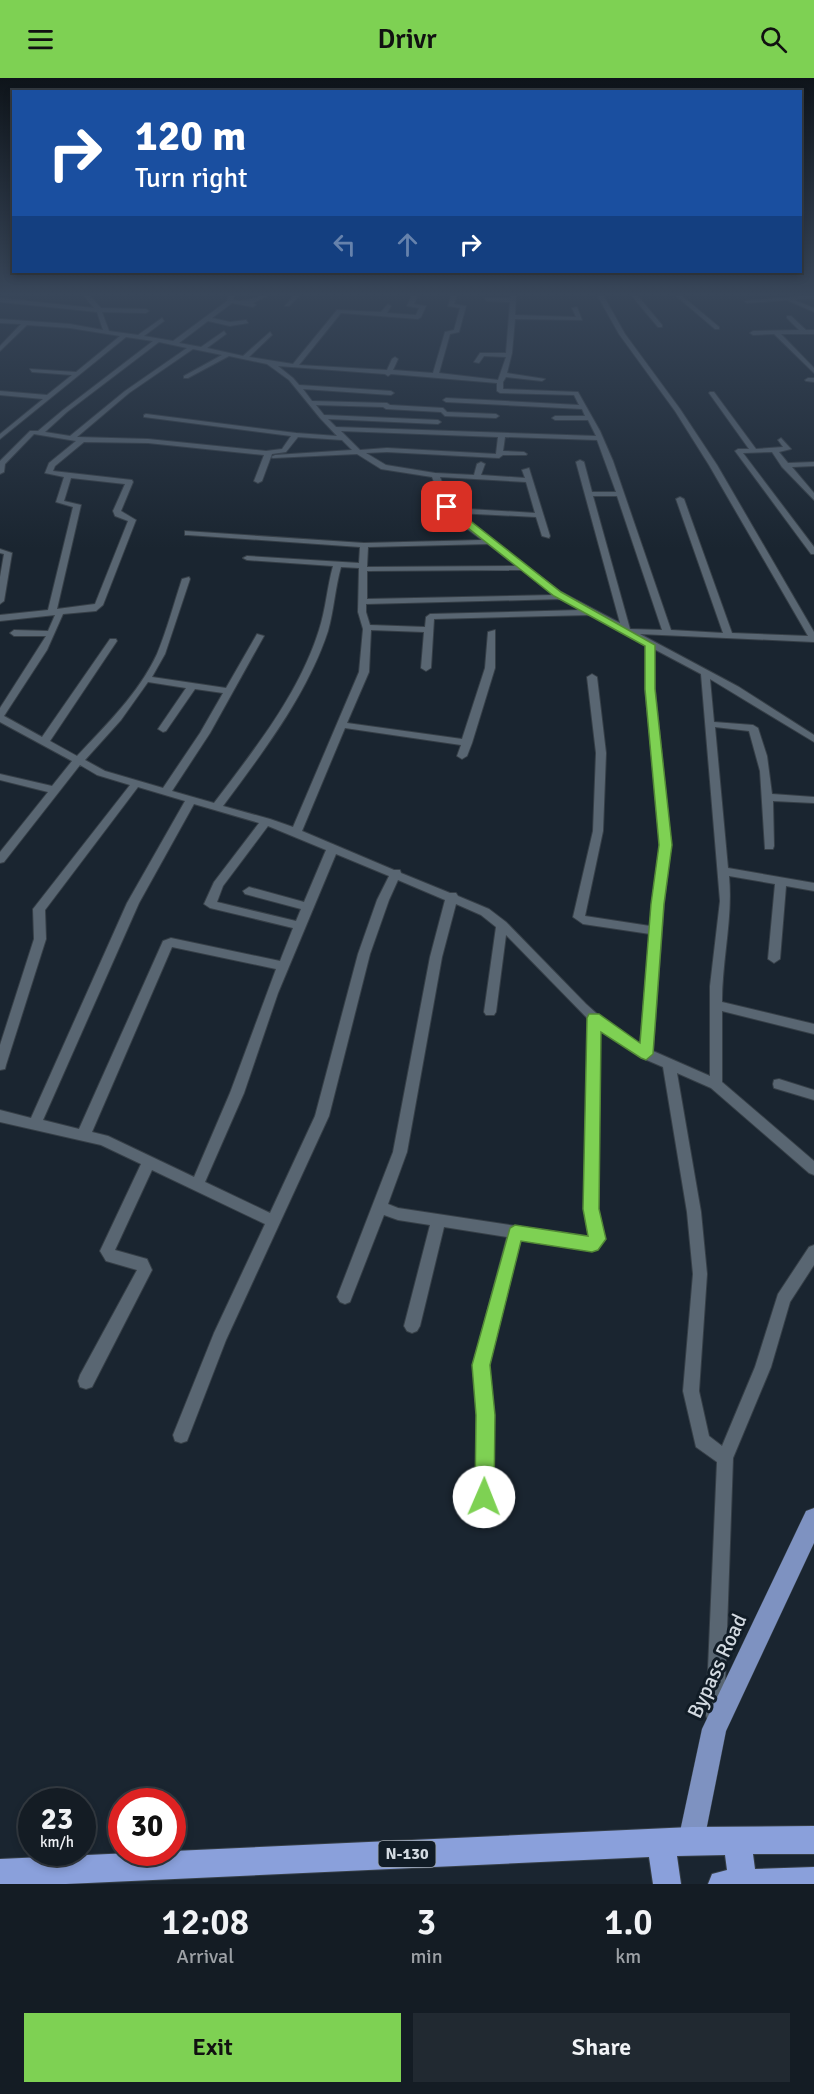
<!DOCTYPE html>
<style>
body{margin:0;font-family:Signika,sans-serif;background:#212931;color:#f1f3f6;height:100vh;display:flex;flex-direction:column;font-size:22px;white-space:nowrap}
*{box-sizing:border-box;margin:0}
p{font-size:20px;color:#9da1a6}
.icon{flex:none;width:33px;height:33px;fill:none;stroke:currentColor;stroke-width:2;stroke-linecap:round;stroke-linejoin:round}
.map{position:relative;height:1806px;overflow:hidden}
.details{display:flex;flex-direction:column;background:#141c24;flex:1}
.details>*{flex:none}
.banner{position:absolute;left:12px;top:12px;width:790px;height:183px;border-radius:0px;box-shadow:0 3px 9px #0003,0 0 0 2px #333a41;background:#1a4fa0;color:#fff;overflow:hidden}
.speed{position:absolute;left:18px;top:1710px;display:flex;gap:12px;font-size:30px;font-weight:700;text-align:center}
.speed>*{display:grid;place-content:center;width:78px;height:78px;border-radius:50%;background:#141c24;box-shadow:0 3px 9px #0003,0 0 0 2px #333a41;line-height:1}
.speed small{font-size:15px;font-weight:400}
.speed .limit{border:9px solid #d22;background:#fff;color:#111}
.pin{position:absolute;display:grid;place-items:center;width:51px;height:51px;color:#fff;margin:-26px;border-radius:12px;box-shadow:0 3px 9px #0006}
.me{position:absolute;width:66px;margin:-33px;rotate:1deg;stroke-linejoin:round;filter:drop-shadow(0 0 4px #0008)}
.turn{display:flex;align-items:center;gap:21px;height:126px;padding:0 24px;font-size:27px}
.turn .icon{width:78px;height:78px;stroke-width:2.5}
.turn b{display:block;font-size:42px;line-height:51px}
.lanes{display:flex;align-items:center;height:57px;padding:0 24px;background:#0003;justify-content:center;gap:30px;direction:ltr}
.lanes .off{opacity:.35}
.eta{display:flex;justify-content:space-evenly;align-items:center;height:102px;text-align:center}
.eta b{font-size:36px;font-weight:600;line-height:42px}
.action{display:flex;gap:12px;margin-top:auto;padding:12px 24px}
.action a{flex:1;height:69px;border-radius:0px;background:#7ed153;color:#111;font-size:24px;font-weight:600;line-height:69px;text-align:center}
.action a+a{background:#212931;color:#f1f3f6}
header{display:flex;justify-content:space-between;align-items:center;height:78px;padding:0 24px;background:#7ed153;color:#111;font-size:27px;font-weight:600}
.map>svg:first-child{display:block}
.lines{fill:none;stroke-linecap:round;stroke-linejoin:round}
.minor-casing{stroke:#363f47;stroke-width:2}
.tertiary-casing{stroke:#363f47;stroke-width:1}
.primary-casing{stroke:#363f47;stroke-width:1}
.trunk-casing{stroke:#363f47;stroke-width:2}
.minor{fill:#596672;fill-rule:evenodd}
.tertiary{fill:#596672;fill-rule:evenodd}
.primary{fill:#7e92c1;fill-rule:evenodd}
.trunk{fill:#8aa0db;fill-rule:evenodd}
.route{fill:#7ed153;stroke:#528836;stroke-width:1.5}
.labels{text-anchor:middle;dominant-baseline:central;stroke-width:6;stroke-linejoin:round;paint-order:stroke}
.shield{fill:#111c26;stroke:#99a1a9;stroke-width:1.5}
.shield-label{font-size:16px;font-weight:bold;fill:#d3dae1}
.near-street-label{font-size:21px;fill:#d3dae1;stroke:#111c26}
</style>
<header><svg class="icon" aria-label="menu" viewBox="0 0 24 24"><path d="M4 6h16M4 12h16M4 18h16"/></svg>Drivr<svg class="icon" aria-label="search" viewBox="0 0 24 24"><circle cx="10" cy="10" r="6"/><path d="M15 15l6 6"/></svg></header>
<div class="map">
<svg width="814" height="1806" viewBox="0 0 814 1806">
<rect width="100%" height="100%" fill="#1a2530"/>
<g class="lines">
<g class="minor-casing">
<path id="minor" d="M83 217H89L101 230 146 231 149 233 146 235 102 234 109 253 138 257 162 240 164 243 144 258 173 263 227 223 229 217H235L233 222C253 225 253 217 269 217L253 225 256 227 253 229 232 225 212 240 230 244 246 242 248 245 230 248 208 243 179 265 201 269 224 253 226 256 207 270 243 278 270 254 272 257 249 279 293 286 337 232 381 234 388 226 391 228 387 235 416 237 419 230 407 228 412 217H418L414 226 426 228 421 239 418 241 341 235 299 287 387 292 392 281 395 279 398 281 393 292 433 295 445 254 454 252 460 230 448 228 451 217H457L454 226 466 228 459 254 450 256 439 295 498 302 506 279 484 278 479 285 474 284 480 275H506L510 224 487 223 485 220H510V217H516L515 237 576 239 572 230 577 229 582 242 515 241 512 275 507 295 545 301 542 303 506 299 503 304V311L578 314 600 353 613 383 671 552 723 555 676 421 680 419 684 421 732 555 808 558 709 387 675 333 619 256 597 217H603L625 256 680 331 717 387 814 554V564L640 556 739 609 814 657V664L710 601 714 644 753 647 758 650 767 678 772 716 814 719V725L773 723 774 768 773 771H765L760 693 749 653 715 649 728 790 814 805V813L786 808 780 881 774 885 768 881 775 806 729 798C733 840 722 881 722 924L814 946V956L722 933V1004L814 1083V1097L809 1095 711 1010 677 995 701 1134 707 1196 699 1313 709 1358 722 1368 755 1289 778 1216 809 1169 814 1167V1187L790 1224 771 1289 733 1380 724 1637 722 1644 715 1646 708 1644 706 1637 717 1384 696 1369 683 1313 693 1196 687 1134 663 989 642 980 600 952 598 1131 604 1161 597 1171 592 1173 521 1161 489 1287 493 1337 492 1419 490 1425 484 1427 478 1425 476 1419 477 1337 473 1287 507 1159 444 1149 420 1248 417 1253 412 1255 407 1253 404 1248 430 1147 398 1142 384 1137 350 1224 345 1226 340 1224 337 1219 393 1074 430 879 445 822 398 802 389 822 370 876 329 1038 226 1262 187 1363 181 1365 175 1363 173 1357 214 1255 265 1146 152 1092 115 1172 147 1181 152 1192 92 1309 86 1311 80 1309 78 1303 80 1297 137 1192 106 1183 100 1173 141 1086 101 1067 0 1044V1032L31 1040 127 825 185 723 138 709 45 832 46 861 6 987 5 991 0 992V967L34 861 33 831 130 707 97 697 80 687 4 784 0 785V774L48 714 0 702V696L52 708 72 683 0 644V630L46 558H14L10 555 14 552 48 553 55 537 0 543V537L48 532 73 429 56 424 64 399 45 395 49 385 76 363 34 356 5 386 4 394 0 396V383L30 353H38L63 332 153 263 126 259 0 361V356L43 321 0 317V313L47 317 72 297 32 294 30 291 76 294 120 258 70 250 27 247 0 273V268L21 246 0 245V241L70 246 103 252 97 234 0 224V220L94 230ZM159 264 187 270 125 313 70 358 45 354 67 334ZM193 271 222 277 184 298V300H188L229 278 267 286 289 302 320 340 337 358 296 355 146 336 144 337V339L291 358 282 371 266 373 148 361 77 359 129 315ZM278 288 385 296 388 298 391 296 497 305V313L500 315 574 317 579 327 446 320 443 322 446 324 582 331 585 338H555L552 340 555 342H588L596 358 336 349 328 341 438 346 441 344 438 342 324 337 316 327 383 329 386 331 441 334 445 338 496 340 499 338 496 336 447 334 443 330 390 327 387 325 312 323 303 311 391 317 394 315 391 313 299 307 293 300ZM341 353 498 359 496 376 387 370 360 372ZM298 359 342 362 352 372 275 377 271 379 273 380 357 376 381 391 432 399 447 436 482 462 364 465 185 453V457H188L360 469 359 485 247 478 243 480 247 482 333 488C327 509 326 531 319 552 299 616 254 672 214 725L172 713 210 655 264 558 257 556 226 610 152 599 165 576 190 501 189 499 182 501C174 525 167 552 157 576 139 615 106 647 77 678L50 663 117 563 116 561H110L42 659 4 638 47 572 63 536 96 533 103 527 136 442 121 433 133 404 132 402 53 393 55 388 84 364 148 365 264 377 254 403 258 405 262 403 272 376 286 374ZM505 359 597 362 616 414H592L584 384 580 382 576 384 620 545 561 514 456 435 536 439 542 458 549 460 550 458 529 390 522 392 525 400 481 397 485 386 481 384 477 386 474 397 435 395 386 387 366 375 387 374 499 380 503 377H526L527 376 524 374 503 373ZM440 399 526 404 535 435 452 430ZM71 400 125 406 113 433 115 438 128 443 95 526 57 531 81 427 64 423ZM593 418H617L662 552 630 551ZM488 466 516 488 367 489 368 469ZM341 489 359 490 358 534 363 551 359 594 293 749 270 741 223 728C263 674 307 617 328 553 334 532 335 510 341 489ZM522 492 554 517 367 521V493ZM562 521 581 532 430 536 426 539 425 549 370 547 366 534V526ZM590 537 646 566 645 611 661 767 650 848 585 838 603 753 606 675 597 599 592 596 587 599 596 675 593 753 573 839 583 846 650 856 640 966 614 951 586 926 506 844 489 831 458 818 456 815H450L401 795 400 792H394L302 753 345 650 461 667 457 678 462 681 467 678 472 665 495 590V552L488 554 485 590 462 661 347 645 369 594 371 552 424 554 421 590 426 593 431 590 434 541ZM654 571 701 596 720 823 710 908V998L653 973 664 826 671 767 655 611ZM148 604 186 610 158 651 163 654 166 653 195 611 223 615 200 655 163 710 105 693 85 682 121 642ZM194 726 259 745 214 804 204 826 210 830 293 850 280 883 171 860 163 863 79 1051 43 1042 139 825ZM268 748 326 772 304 824 249 809 243 813 245 816 301 831 296 843 217 824 223 808ZM336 776 389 798 377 822 358 876 315 1038 270 1135 205 1104 244 1015 278 915ZM456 826 481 837 496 849 484 934 486 937H494L496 934 506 857 588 941 584 1131 589 1159 398 1130 388 1126 407 1074 442 879ZM172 869 276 891 230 1015 194 1099 108 1058 92 1054Z
M294 217H300L289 228H285Z
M631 217H637L662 247V249H658Z
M675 217H681L719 249V251H715Z
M812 217 814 220 794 222 814 230V234L787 222 747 225 744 223Z
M787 238H791L806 252H814V256H781L814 290V295L774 256 753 257 750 255 753 253 799 252 787 240Z
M808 300H814V304L806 303 805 302Z
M710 314H714L756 371 783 369 778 362 781 360 791 371 779 374 788 385 814 384V388L792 389 814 415V422L782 389 772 374 743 375 814 469V476H811L735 373 738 371H749L709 315Z
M0 471 12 475 4 523 0 526V499L4 476 0 475Z
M779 1001 814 1012V1022L774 1010 773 1006 774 1002Z"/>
</g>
<g class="tertiary-casing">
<path id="tertiary" d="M805 217H814V221L806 218Z"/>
</g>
<g class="primary-casing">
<path id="primary" d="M814 1430V1465L726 1653 704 1763 700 1772 691 1776 682 1772 678 1763 702 1651 806 1433Z"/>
</g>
<g class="trunk-casing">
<path id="trunk" d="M814 1748V1776H753L755 1791 814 1789V1806H708L712 1796 727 1792 725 1777 677 1778 681 1806H653L649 1779 66 1806H0V1781L691 1749Z"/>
</g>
<use href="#minor" class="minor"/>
<use href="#tertiary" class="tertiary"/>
<use href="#primary" class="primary"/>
<use href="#trunk" class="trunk"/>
</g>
<linearGradient id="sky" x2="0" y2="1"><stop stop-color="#0e141a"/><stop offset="0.46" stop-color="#384659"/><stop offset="1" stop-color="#384659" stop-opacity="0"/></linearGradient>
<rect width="814" height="470" fill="url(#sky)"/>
<path class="route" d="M444 427H450L561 514 655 567V611L672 767 664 826 653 976 646 982 641 980 601 954 599 1131 606 1161 598 1172 592 1174 521 1163 490 1287 495 1337 494 1419 491 1425 484 1428 477 1425 475 1419 476 1337 472 1287 510 1150 515 1147 588 1158 583 1131 587 940 589 936H599L640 965 651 826 659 767 645 611V568L554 518 444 431Z"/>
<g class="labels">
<rect class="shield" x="378.5" y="1763" width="57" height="26" rx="4.5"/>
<g class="shield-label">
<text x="407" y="1776">N-130</text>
</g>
<g class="near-street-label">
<text transform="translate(717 1588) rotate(-65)">Bypass Road</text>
</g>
</g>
</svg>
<div class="speed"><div>23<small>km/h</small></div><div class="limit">30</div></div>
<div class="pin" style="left:447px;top:429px;background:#d93025"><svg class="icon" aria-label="arrive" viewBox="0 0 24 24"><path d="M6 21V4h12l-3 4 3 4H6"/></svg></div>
<svg class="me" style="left:484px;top:1419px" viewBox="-20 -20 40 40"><circle r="19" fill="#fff"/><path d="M0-13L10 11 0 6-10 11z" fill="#7ed153"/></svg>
<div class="banner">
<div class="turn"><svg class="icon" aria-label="right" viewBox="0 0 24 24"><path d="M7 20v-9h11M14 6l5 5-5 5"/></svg><div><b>120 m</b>Turn right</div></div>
<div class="lanes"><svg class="icon off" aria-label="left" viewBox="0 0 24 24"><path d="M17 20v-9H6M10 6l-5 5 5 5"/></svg><svg class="icon off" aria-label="ahead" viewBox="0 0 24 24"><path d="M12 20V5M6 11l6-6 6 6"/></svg><svg class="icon" aria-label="right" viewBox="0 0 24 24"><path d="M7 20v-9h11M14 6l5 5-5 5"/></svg></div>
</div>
</div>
<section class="details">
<div class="eta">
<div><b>12:08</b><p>Arrival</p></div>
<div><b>3</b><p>min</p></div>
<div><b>1.0</b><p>km</p></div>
</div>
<div class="action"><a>Exit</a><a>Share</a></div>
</section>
